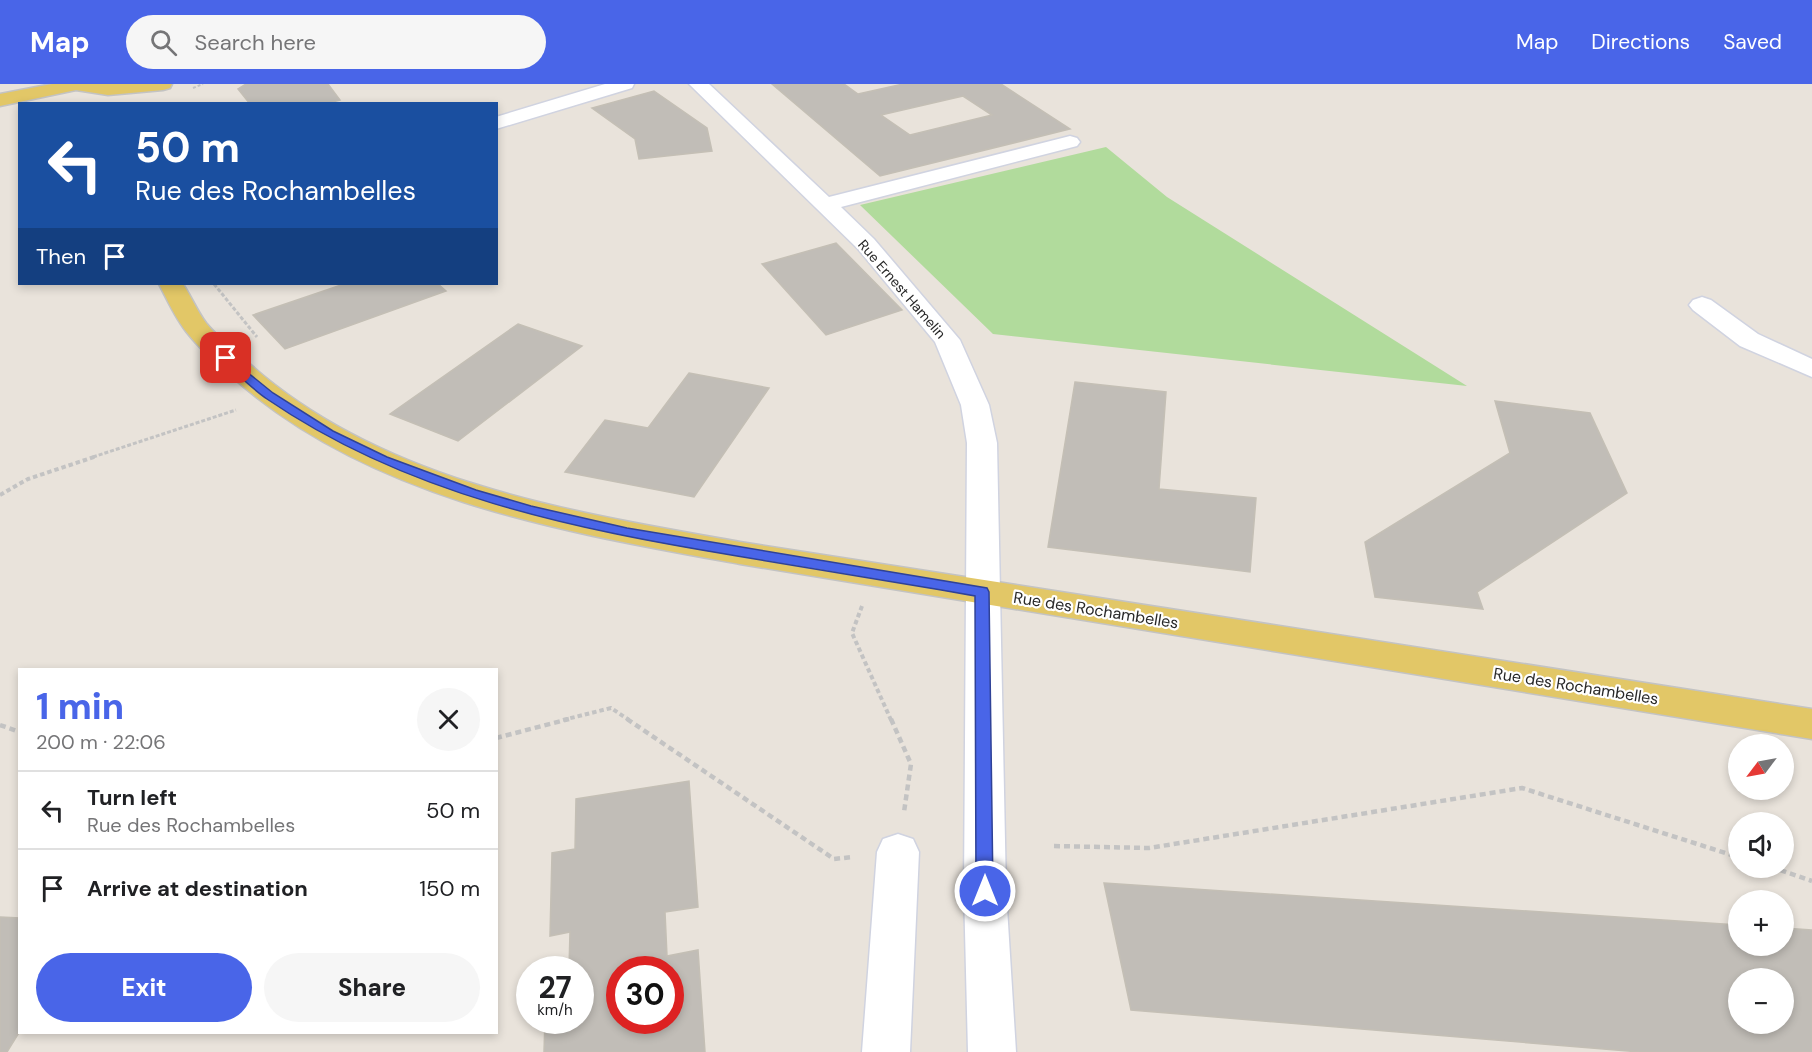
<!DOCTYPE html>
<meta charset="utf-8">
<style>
body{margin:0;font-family:"DM Sans",sans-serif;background:#f6f6f6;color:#202124;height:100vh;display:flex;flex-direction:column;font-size:22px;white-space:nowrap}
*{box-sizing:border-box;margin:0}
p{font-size:20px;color:#757577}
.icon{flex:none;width:33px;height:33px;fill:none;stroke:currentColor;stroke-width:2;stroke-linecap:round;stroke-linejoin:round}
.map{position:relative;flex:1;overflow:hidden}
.side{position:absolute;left:18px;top:584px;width:480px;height:366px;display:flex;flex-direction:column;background:#fff;border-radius:0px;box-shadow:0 3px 9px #0003}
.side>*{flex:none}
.hud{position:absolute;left:18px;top:18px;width:480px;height:183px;border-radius:0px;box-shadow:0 3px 9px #0003;background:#1a4fa0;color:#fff;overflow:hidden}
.needle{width:39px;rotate:238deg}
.fabs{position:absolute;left:1728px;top:650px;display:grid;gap:12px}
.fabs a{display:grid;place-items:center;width:66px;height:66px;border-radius:50%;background:#fff;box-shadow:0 3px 9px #0003;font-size:30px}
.speed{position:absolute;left:516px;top:872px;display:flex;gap:12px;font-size:30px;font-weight:700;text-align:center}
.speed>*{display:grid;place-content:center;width:78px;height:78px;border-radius:50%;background:#fff;box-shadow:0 3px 9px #0003;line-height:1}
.speed small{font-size:15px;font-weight:400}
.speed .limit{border:9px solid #d22;background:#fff;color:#111}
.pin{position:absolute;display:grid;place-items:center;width:51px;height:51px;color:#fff;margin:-26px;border-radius:12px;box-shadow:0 3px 9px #0006}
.me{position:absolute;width:66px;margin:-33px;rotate:0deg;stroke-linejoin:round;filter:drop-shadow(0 0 4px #0008)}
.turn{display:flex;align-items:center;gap:21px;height:126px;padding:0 18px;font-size:27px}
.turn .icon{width:78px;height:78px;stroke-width:2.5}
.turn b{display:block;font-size:42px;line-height:51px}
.then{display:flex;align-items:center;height:57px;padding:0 18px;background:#0003;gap:12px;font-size:22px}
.round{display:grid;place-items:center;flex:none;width:63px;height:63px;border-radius:32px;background:#f6f6f6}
.summary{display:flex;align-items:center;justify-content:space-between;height:102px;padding:0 18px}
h1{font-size:36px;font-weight:800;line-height:45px;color:#4965e8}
.primary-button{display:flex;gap:12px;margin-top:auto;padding:12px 18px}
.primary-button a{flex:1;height:69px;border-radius:36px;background:#4965e8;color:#fff;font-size:24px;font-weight:800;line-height:69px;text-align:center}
.primary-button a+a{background:#f6f6f6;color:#202124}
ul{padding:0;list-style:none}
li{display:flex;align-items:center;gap:18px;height:78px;padding:0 18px;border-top:2px solid #e0e0e0}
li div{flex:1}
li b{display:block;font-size:22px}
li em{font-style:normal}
header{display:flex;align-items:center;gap:36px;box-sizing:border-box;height:84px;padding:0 30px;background:#4965e8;color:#fff}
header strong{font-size:28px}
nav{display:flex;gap:33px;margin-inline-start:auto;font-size:21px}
.search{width:420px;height:54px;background:#f6f6f6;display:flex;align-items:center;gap:15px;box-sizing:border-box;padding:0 21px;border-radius:33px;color:#757577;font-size:22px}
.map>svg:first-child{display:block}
.green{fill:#b1db9c}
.building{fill:#c1bdb7;stroke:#c4bfb5;stroke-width:1.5;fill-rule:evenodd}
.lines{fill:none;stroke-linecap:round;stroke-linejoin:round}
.minor-casing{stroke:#d0d3e0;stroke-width:3}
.major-casing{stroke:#c3c3c3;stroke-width:3}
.path-far3{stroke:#c3c3c3;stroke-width:2;stroke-dasharray:3 2;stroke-linecap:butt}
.path-far2{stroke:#c3c3c3;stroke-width:3;stroke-dasharray:4 2;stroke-linecap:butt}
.path-far1{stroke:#c3c3c3;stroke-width:4;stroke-dasharray:4.5 3;stroke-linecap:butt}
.path{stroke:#c3c3c3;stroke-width:4.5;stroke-dasharray:6 4;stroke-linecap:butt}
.minor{fill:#fff;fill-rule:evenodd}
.major{fill:#e2c767;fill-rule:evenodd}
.route{fill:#4965e8;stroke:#2f4297;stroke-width:1.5}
.labels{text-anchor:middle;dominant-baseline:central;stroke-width:4.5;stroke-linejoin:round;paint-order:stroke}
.far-street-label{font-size:14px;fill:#282828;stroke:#fff}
.street-label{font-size:16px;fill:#282828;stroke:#fff}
</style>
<header>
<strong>Map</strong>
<div class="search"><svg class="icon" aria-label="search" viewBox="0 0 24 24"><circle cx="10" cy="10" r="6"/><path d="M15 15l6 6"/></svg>Search here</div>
<nav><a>Map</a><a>Directions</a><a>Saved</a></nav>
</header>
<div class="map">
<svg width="1812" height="968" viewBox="0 0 1812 968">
<rect width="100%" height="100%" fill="#e9e3db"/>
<path class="green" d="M1106 63 1167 113 1467 302 993 250 860 121Z"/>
<path class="building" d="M246 0H328L340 16 325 20H250L238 5Z
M772 0H844L858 10 903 0H1001L1070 45 880 92ZM963 12 992 31 910 51 881 31Z
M654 7 707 44 712 67 639 75 635 55 592 24Z
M836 159 902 226 826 251 762 180Z
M344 200H438L446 207 285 265 253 231Z
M518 240 582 262 458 357 390 330Z
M689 289 769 304 694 413 565 388 605 336 648 344Z
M1075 298 1166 308 1159 405 1256 414 1250 488 1048 463Z
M1495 317 1590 329 1627 409 1477 508 1483 525 1375 513 1365 458 1510 369Z
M689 697 698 823 665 828 667 872 698 866 705 968H544L545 936H580V885H569L570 848 550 852 552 769 575 765 576 715ZM620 885H670V936H620Z
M1104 799 1738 841V861H1784V844L1812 846V968H1640L1131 926ZM1738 894H1784V939H1738Z
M0 833 20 834V947L7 968H0Z"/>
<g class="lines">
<g class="minor-casing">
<path id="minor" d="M605 0H634L632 4 496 45V33Z
M689 0H709L829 113 1070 52 1077 54 1080 58 1077 62 841 123 874 155 960 256 989 321 997 359 1006 807 1016 968H968L964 807 967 359 961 321 935 258 858 165Z
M1702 213 1711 216 1758 250 1812 275V293L1740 262 1693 226 1689 221 1693 216Z
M898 750 913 755 919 768 910 968H862L877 768 883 755Z"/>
</g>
<g class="major-casing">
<path id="major" d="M52 0H172L170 4 163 6 108 11 76 6 0 22V10Z
M159 200H183C191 212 197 227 206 239 219 255 237 269 253 283 386 399 571 428 740 458L1812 625V655L740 480C564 448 369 416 231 292 216 279 201 266 189 251 176 236 168 217 159 200Z"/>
</g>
<path class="path-far3" d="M193 4 203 0"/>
<path class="path-far2" d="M214 200 257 253
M93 373 236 326"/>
<path class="path-far1" d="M0 411 28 395 97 372
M862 522 852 549 891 636
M563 636 611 624 629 636"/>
<path class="path" d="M627 635 834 775 853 773
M891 635 911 680 904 728
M0 641 20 648
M496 654 569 635
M1054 762 1149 764 1522 704 1738 773
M1771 783 1812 797"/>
<use href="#minor" class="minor"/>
<use href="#major" class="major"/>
</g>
<path class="route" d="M226 271 273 309 333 347 387 373 476 406 531 422 627 444 987 504 989 508 993 807 991 813 985 815 978 813 976 807 975 512C896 498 817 485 737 472 573 445 407 411 267 315 251 304 237 289 222 277L221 274Z"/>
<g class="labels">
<g class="far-street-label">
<text transform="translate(902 205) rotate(49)">Rue Ernest Hamelin</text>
</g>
<g class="street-label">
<text transform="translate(1096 526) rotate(9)">Rue des Rochambelles</text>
<text transform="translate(1576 602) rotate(9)">Rue des Rochambelles</text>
</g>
</g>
</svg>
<div class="fabs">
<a><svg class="needle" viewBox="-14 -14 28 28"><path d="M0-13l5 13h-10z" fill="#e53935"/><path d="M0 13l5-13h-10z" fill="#757577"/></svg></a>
<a><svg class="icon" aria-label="sound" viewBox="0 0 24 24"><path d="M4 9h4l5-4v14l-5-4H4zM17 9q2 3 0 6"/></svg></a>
<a>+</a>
<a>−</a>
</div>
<div class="speed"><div>27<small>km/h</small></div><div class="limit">30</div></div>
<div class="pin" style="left:226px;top:274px;background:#d93025"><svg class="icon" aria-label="arrive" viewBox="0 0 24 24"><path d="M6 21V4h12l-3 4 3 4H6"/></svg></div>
<svg class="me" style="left:985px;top:807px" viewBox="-20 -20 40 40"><circle r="17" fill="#4965e8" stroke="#fff" stroke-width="3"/><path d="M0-11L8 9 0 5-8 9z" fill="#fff"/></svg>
<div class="hud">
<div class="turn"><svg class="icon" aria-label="left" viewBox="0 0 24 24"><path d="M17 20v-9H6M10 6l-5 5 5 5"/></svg><div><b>50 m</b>Rue des Rochambelles</div></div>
<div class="then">Then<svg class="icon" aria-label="arrive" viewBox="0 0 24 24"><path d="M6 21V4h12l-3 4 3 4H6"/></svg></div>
</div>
<section class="side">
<div class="summary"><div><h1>1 min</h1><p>200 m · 22:06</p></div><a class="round"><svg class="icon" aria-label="close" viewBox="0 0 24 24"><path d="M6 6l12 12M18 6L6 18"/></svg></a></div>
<ul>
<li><svg class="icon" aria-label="left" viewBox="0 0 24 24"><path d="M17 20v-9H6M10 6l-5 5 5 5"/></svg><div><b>Turn left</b><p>Rue des Rochambelles</p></div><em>50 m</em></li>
<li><svg class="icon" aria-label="arrive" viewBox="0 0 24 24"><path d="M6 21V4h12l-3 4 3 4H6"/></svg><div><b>Arrive at destination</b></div><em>150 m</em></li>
</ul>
<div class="primary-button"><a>Exit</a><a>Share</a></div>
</section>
</div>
